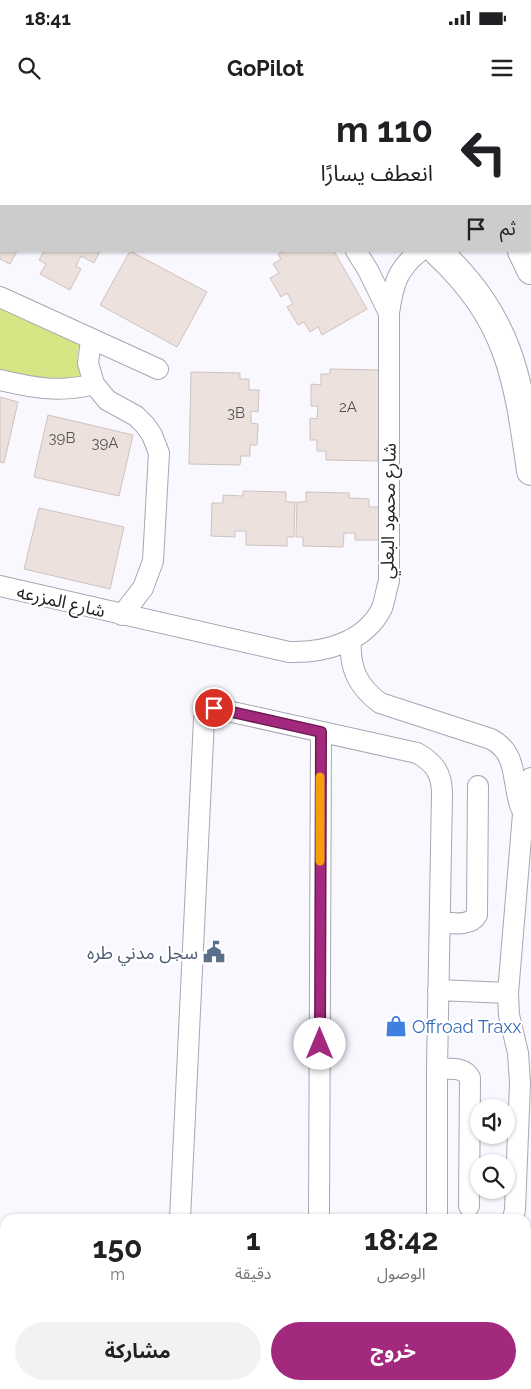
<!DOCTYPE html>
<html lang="ar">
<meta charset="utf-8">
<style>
body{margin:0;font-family:Raleway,"Noto Sans Arabic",sans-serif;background:#f2f2f2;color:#202124;direction:rtl;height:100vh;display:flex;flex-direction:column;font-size:19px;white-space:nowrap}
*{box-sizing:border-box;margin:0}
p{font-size:16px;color:#757577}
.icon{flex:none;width:28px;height:28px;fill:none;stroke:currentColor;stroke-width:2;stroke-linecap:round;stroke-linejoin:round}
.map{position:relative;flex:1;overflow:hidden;direction:ltr}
.details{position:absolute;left:0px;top:1114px;width:531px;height:176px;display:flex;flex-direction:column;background:#fff;border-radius:15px 15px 0 0;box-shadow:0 1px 4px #0004;direction:rtl}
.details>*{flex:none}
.guide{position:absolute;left:0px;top:0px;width:531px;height:152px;box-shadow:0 1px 4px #0004;direction:rtl;background:#fff;color:#202124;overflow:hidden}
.buttons{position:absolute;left:470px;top:999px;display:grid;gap:10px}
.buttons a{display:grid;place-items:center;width:45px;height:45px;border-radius:50%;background:#fff;box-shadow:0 1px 4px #0004;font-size:25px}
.pin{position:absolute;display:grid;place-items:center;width:42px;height:42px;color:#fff;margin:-21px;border:2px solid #fff;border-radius:50%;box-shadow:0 1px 5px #0007}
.me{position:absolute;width:55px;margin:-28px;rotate:0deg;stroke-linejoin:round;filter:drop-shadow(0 0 4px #0008)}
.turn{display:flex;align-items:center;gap:18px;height:105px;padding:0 15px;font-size:22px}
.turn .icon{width:65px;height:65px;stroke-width:2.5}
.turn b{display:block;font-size:35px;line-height:42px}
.then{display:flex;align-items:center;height:48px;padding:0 15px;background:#0003;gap:10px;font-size:19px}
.eta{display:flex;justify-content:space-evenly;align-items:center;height:85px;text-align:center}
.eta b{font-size:30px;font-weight:700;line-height:35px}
.action{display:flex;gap:10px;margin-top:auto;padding:10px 15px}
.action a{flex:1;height:58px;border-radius:30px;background:#a3297e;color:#fff;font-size:20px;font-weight:700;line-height:58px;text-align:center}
.action a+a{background:#f2f2f2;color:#202124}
.status{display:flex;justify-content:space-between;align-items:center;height:35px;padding:0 25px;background:#fff;direction:ltr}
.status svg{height:14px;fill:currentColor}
header{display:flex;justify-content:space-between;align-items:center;height:65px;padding:0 15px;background:#fff;font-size:22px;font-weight:700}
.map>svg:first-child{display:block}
.green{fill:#d8e585}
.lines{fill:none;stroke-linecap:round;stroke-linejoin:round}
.stream{stroke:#c4dcfa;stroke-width:5.5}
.building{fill:#ede1dd;stroke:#cec2bf}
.minor-casing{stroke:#a8a7b2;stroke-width:22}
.major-casing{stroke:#a8a7b2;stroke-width:28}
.highway-casing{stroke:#a8a7b2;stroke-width:30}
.minor{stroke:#fff;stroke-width:20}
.major{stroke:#fff;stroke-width:25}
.highway{stroke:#fff;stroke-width:28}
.route-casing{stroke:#6a1b52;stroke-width:12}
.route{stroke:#a3297e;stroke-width:9}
.slow{stroke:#f59e0b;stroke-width:9}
.labels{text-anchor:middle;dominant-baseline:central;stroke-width:4.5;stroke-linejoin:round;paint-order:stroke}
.number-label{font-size:15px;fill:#565254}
.street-label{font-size:18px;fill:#232327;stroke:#fff}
.service-label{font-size:18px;fill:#4e5e75;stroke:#fff;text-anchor:end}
.shop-label{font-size:18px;fill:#366cbe;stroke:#fff;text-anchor:start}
</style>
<div class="status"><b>18:41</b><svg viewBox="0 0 49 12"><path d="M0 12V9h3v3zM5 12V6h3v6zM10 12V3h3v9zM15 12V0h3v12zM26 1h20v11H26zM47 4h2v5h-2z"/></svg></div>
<header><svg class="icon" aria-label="menu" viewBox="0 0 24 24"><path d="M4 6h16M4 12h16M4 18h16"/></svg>GoPilot<svg class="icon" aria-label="search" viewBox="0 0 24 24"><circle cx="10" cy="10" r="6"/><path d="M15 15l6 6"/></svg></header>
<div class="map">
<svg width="531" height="1289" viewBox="0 0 531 1289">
<rect width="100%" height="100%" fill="#f8f8fe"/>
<path class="green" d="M0 206 80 242 77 258 84 278 47 282 0 271Z"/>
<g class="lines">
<path class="stream" d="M526 1174 531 1173
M0 1224 5 1223"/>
</g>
<path class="building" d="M0 0H70L72 1H1V35Z
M0 88 1 151H17L10 164 0 159Z
M44 151H100L94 163 81 156 76 166 81 169 70 190 40 174 46 164 39 160Z
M130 151 207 192 177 247 100 205Z
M284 151H334L367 209 322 235 318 227 310 232 304 222 298 225 287 207 293 204 287 193 281 197 270 178 279 173 273 164 281 159 278 154Z
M330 269 380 270 378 361 326 360V351H317V340H310V318L317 319 318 306H311V284L321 285V274H330Z
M191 272 240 273V279H249V290H259L258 312 251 311V323L258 324 257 345H250V356H241L240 365 189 364Z
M0 297 18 302 4 363 0 362Z
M48 315 133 335 119 396 34 377Z
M243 391 286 392V402H295L294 437H287V446L246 445V431H235V437L211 436 212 403H223V395L243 396Z
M306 392 349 393V398L369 399V407H380L379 440H355V433H344L343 447 303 446V437H296L297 402H306Z
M39 408 124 427 110 489 24 469Z"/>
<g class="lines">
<g class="minor-casing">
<path id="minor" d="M356 151 368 170 389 213
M0 197 158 269
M91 240 88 263 94 284 107 300 136 316 145 325 152 335 159 353 153 461 143 488 122 515
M0 280C33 288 61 293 94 284
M0 486 289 552C323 553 365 543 382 508 385 500 386 490 389 481V213C393 185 397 169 420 151
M351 539C349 567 357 586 380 603L491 639C519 654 511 681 521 708
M440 822C452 823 470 827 477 815L478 686
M438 890 508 893
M437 969C449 969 464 966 470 978L469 1106
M180 1119 204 619 207 612 214 608 417 653C435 663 442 674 442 694L437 969V1119
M319 1119 321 632
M513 1119 515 1110 520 983 518 953 509 915 508 893 523 714 531 678"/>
</g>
<g class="major-casing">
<path id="major" d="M526 1145 531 1140
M526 1188 531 1187
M526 1240 531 1239
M0 1269H5
M110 1289 129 1285
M346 1289 361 1285
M395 1289 397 1285"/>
</g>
<g class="highway-casing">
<path id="highway" d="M151 0 153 1
M530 24 531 23
M437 151C510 219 518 277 531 371
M522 151 531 170"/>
</g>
<use href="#minor" class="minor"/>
<use href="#major" class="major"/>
<use href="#highway" class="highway"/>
</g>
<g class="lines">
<g class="route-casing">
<path id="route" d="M214 608 321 632 320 944"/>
</g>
<use href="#route" class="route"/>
<path class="slow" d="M320 761V677"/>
</g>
<defs>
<g id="civic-bare" transform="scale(1.725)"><path d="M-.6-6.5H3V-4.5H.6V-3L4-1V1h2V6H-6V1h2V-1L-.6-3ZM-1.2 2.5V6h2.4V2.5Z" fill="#5c6f8a" stroke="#fff" stroke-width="2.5" paint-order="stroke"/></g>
<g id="shop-bare" transform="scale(1.725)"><path d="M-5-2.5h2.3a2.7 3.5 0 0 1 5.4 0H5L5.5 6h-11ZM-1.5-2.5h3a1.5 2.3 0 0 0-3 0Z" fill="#3f7fe0" stroke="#fff" stroke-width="2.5" paint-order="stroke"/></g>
</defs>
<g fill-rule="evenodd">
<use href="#civic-bare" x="214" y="852"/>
<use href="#shop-bare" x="396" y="926"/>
</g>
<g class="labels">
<g class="number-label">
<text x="348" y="307">2A</text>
<text x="236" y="313">3B</text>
<text x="62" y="338">39B</text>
<text x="105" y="343">39A</text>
</g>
<g class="street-label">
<text transform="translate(388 411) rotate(-89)">شارع محمود البعلي</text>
<text transform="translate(61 501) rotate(13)">شارع المزرعه</text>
</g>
<g class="service-label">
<text x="198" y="852">سجل مدني طره</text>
</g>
<g class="shop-label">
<text x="412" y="926">Offroad Traxx</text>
</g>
</g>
</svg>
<div class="buttons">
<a><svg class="icon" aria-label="sound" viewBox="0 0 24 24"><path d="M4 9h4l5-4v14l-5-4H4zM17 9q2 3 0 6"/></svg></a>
<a><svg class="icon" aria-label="search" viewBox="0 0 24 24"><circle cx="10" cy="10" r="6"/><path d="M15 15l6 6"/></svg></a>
</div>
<div class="pin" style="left:214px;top:608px;background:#d93025"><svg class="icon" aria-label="arrive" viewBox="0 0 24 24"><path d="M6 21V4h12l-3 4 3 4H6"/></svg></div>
<svg class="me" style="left:320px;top:944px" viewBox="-20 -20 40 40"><circle r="19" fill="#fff"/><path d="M0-13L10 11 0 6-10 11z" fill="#a3297e"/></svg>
<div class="guide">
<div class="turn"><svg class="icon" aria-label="left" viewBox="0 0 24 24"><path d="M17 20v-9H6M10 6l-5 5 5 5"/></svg><div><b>110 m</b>انعطف يسارًا</div></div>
<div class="then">ثم<svg class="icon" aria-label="arrive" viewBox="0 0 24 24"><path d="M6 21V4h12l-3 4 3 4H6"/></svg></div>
</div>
<section class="details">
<div class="eta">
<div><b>18:42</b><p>الوصول</p></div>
<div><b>1</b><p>دقيقة</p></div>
<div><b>150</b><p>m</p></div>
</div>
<div class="action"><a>خروج</a><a>مشاركة</a></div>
</section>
</div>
